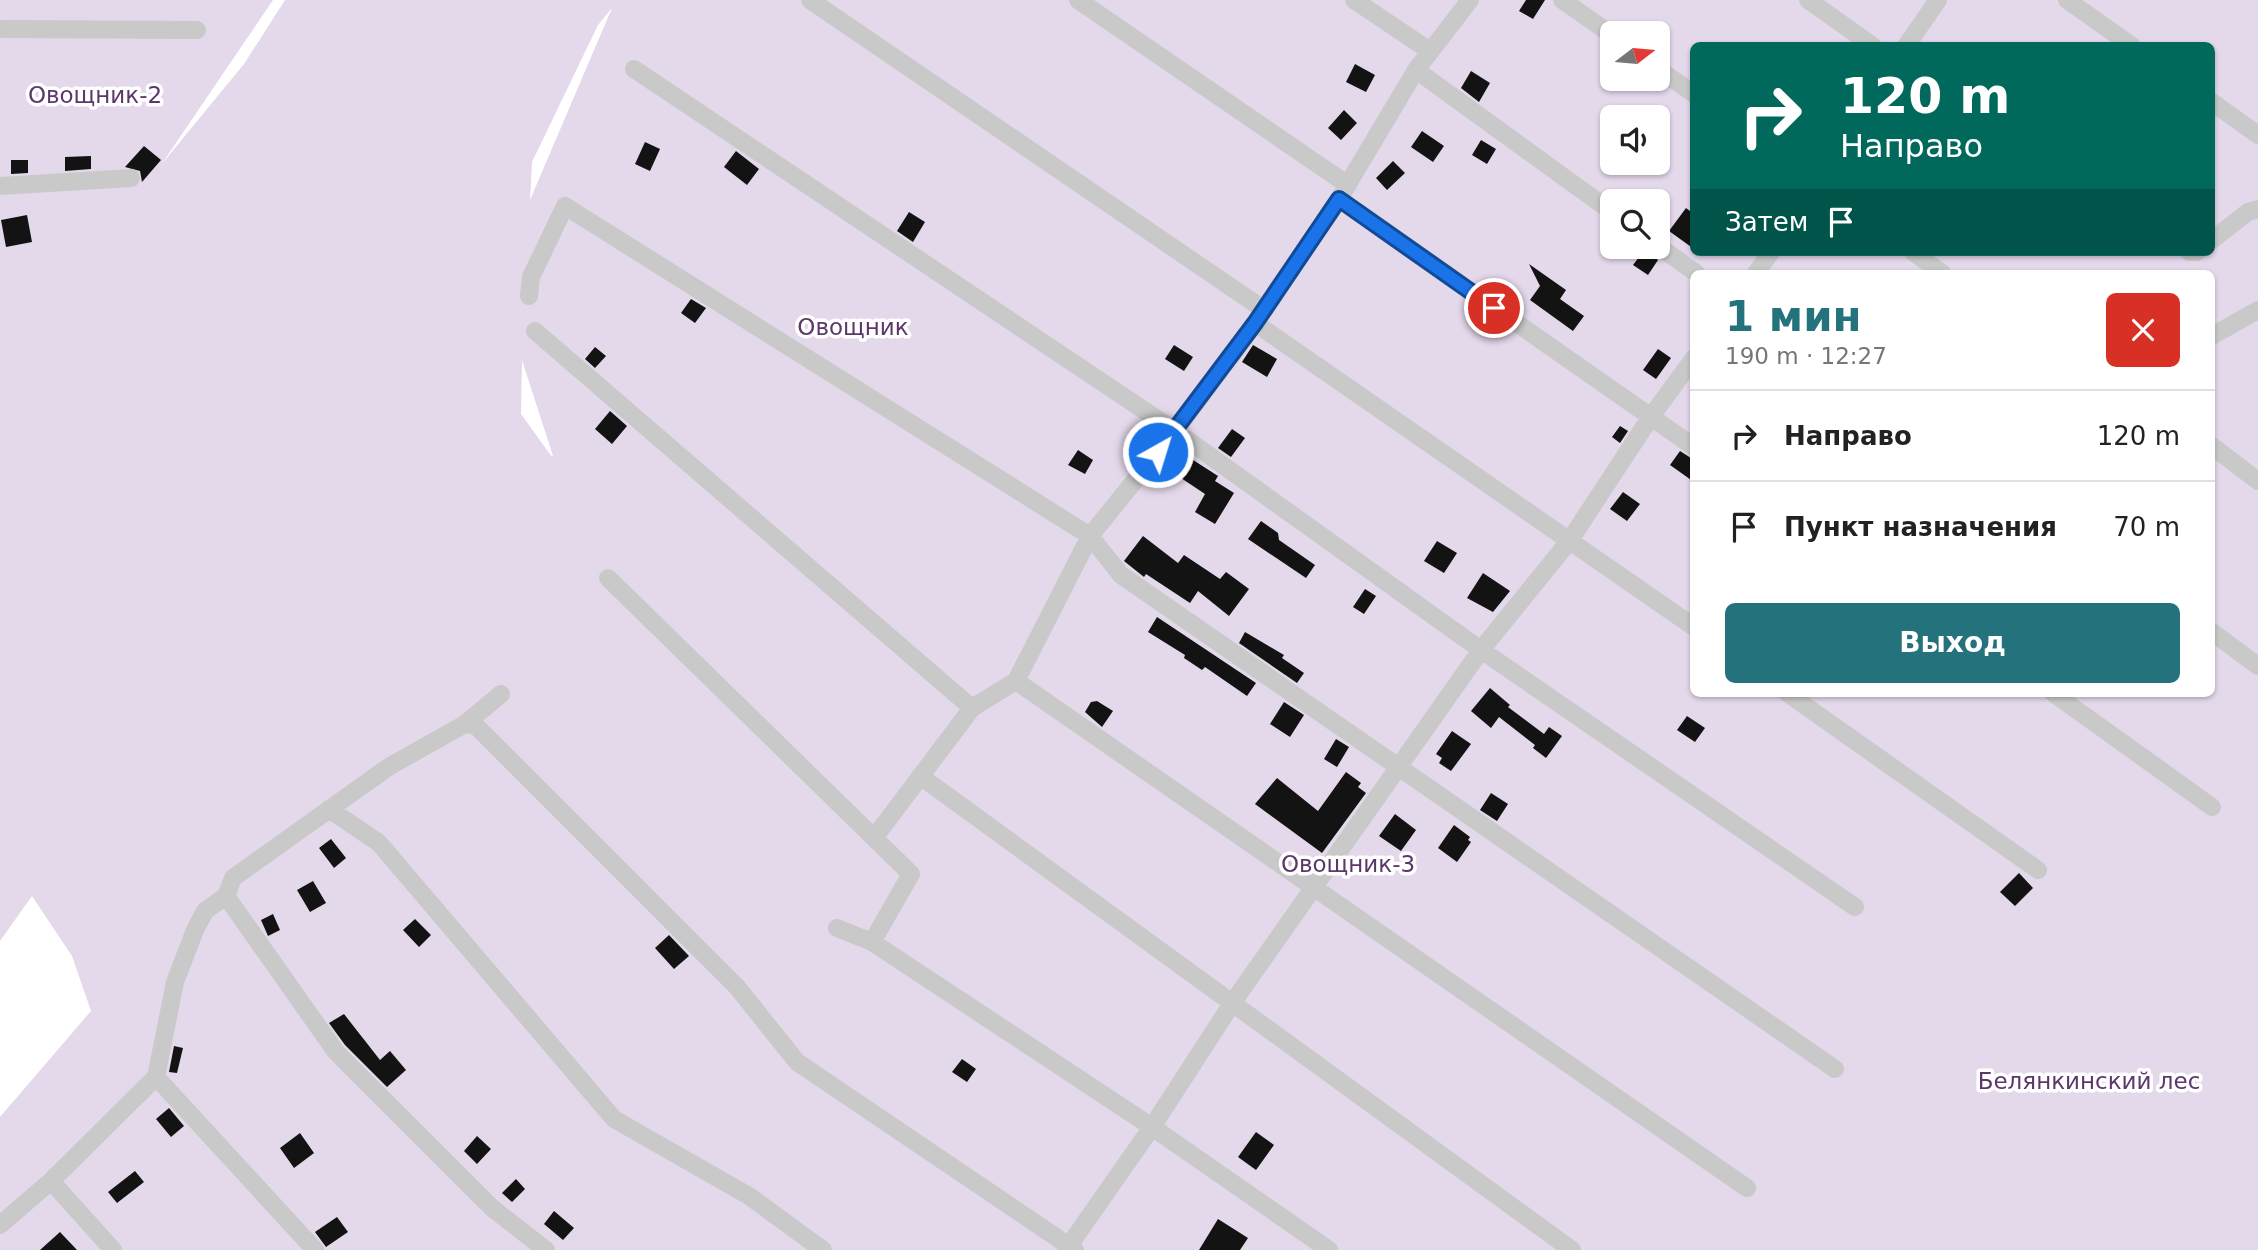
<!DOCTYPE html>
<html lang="ru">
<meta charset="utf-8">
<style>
body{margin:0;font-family:"DejaVu Sans",sans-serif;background:#f2f2f2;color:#222;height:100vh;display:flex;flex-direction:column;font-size:26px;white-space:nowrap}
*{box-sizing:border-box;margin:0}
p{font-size:23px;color:#767676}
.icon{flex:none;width:38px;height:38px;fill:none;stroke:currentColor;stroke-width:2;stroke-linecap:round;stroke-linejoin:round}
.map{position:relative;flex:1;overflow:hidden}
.side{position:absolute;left:1690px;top:270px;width:525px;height:427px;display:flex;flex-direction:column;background:#fff;border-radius:10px;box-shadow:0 2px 5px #0004}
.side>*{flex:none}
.banner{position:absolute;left:1690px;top:42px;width:525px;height:214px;border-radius:10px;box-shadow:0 2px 5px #0004;background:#00695c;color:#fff;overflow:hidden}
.needle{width:46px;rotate:74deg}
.controls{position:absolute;left:1600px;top:21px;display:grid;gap:14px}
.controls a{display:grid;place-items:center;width:70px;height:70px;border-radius:10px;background:#fff;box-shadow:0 2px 5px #0004;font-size:35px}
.pin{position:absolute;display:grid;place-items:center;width:60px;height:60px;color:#fff;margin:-30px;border:4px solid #fff;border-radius:50%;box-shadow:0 2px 7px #0007}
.me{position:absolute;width:77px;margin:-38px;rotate:39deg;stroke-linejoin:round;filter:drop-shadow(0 0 5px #0008)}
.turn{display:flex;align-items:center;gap:24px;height:147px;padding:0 35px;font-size:32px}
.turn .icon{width:91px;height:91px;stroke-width:2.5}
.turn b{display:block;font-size:49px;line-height:60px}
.then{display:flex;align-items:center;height:66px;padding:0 35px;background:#0003;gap:14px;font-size:26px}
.round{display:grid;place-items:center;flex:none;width:74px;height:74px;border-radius:10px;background:#f2f2f2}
.headline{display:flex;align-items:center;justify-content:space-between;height:119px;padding:0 35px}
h1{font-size:42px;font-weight:600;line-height:52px;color:#24737c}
.cta{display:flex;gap:14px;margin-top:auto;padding:14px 35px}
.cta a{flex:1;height:80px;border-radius:10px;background:#24737c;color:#fff;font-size:28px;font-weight:600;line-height:80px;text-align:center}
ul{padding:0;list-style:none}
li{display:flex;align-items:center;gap:21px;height:91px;padding:0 35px;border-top:2px solid #e0e0e0}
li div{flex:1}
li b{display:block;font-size:26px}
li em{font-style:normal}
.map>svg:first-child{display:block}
.green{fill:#e4d8eb;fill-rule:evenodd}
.building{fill:#131313}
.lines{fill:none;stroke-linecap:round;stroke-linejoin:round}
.minor{stroke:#c9c9c9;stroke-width:18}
.route-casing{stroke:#114b97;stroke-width:18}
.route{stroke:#1a73e8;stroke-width:12}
.labels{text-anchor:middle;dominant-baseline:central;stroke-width:7;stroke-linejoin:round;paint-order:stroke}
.park-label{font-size:23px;fill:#5b3869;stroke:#fff}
</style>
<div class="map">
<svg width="2258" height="1250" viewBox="0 0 2258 1250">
<rect width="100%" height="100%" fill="#fff"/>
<path class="green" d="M0 0H273L161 165 244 64 285 0H2258V1250H0V1117L91 1011 72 956 32 896 0 941ZM612 8 530 200 532 162 598 25ZM1612 33H1657V79H1612ZM1694 46H2212V252H1694ZM1612 117H1657V163H1612ZM1612 201H1657V247H1612ZM1694 273H2212V693H1694ZM522 360 553 456 552 457 521 414Z"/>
<path class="building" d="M1526 0H1545L1533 19 1519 11Z
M1355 64 1375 75 1366 92 1346 82Z
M1471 71 1490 83 1479 102 1461 88Z
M1344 110 1357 123 1341 140 1328 128Z
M1422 131 1444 146 1433 162 1411 147Z
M1481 140 1496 149 1487 164 1472 155Z
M645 142 660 149 650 171 635 164Z
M144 146 161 160 142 182 140 171 125 167Z
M736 151 759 169 747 185 724 167Z
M91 156V169L65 171V157Z
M11 160H28V173L11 174Z
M1393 161 1405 173 1387 190 1376 178Z
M1686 208 1694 214V249L1669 231Z
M909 212 925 222 913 242 897 231Z
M27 215 32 242 6 247 1 220Z
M1645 249 1658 260 1648 275 1633 265Z
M1529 264 1566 290 1560 299 1584 316 1573 331 1530 300 1540 286Z
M691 299 706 308 695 323 681 313Z
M1174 345 1193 357 1184 371 1165 359Z
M1253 345 1277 359 1267 377 1242 362Z
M595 347 606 356 595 368 585 359Z
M1658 349 1671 358 1656 379 1643 370Z
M610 411 627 426 612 444 595 429Z
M1620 426 1628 431 1620 443 1612 437Z
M1232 429 1245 438 1231 457 1218 448Z
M1078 450 1093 460 1085 474 1068 465Z
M1680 451 1694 460V482L1670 465Z
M1190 458 1218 476 1215 481 1234 493 1215 524 1195 512 1205 494 1178 476Z
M1623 492 1640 504 1627 521 1610 509Z
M1261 521 1278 533 1279 540 1315 565 1306 578 1248 539Z
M1143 536 1178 563 1184 555 1220 579 1226 572 1249 589 1229 616 1198 591 1190 603 1146 574 1144 577 1124 561Z
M1437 541 1457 553 1444 573 1424 561Z
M1483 573 1510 591 1493 612 1467 598Z
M1365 589 1376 596 1364 614 1353 607Z
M1157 617 1256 683 1247 696 1205 667 1202 670 1184 658 1185 655 1148 632Z
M1245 632 1284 655 1282 658 1304 673 1297 683 1239 643Z
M1490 688 1510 705 1508 707 1544 734 1549 727 1562 736 1546 758 1533 748 1535 745 1499 717 1491 728 1471 711Z
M1097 701 1113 711 1102 727 1085 712 1091 702Z
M1284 702 1304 715 1290 737 1270 724Z
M1687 716 1705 728 1695 742 1677 730Z
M1452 731 1471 744 1451 771 1439 763 1442 758 1436 754Z
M1336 739 1349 747 1337 767 1324 759Z
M1346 772 1361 783 1358 787 1366 793 1322 853 1255 804 1277 778 1318 811Z
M1491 793 1508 804 1497 821 1480 810Z
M1395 814 1416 830 1401 851 1379 836Z
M1454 825 1470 837 1468 840 1471 842 1457 862 1438 848Z
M331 839 346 858 334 868 319 848Z
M2019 873 2033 888 2015 906 2000 892Z
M313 881 326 903 310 912 297 890Z
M273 914 280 930 268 936 261 920Z
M415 919 431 935 419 947 403 930Z
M669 935 689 956 674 969 655 948Z
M344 1014 380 1060 390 1051 406 1070 387 1087 345 1045 329 1023Z
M174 1046 183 1048 177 1073 169 1072Z
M962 1059 976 1069 967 1082 952 1072Z
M169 1108 184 1126 171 1137 156 1119Z
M1256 1132 1274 1145 1256 1170 1238 1157Z
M300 1133 314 1153 294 1168 280 1148Z
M477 1136 491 1149 477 1164 464 1151Z
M135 1171 144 1182 117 1203 108 1192Z
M516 1179 525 1189 512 1202 502 1193Z
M554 1211 574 1228 563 1240 544 1224Z
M337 1217 348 1232 326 1247 315 1232Z
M1218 1219 1248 1238 1240 1250H1199Z
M60 1232 77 1250H40Z"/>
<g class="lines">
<path class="minor" d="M810 0 1263 309
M1078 0 1348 185
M1354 0 1430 51
M1562 0 1612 35
M1808 0 1873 46
M2067 0 2132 46
M0 29 197 30
M1906 46 1938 0
M1657 68 1694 94
M634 69 1175 431 1481 650 1855 907
M1416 70 1612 212
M2212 102 2258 135
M0 186 131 178
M1339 199 1694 447
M2212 240 2248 212 2258 209
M1657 245 1696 273
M1913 252 1942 273
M2189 252H2197
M1756 273 1771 252
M529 296 531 277 565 206 1090 536 1175 431 1255 323 1339 199 1416 70 1470 0
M1255 323 1694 627
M535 331 972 708
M2212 336 2258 310
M2212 446 2258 481
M608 578 911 874 872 942
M2212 632 2258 666
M1016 681 1747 1188
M1787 693 2038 870
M2053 693 2212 807
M465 724 475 725 737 987 797 1062 1075 1250
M920 776 1572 1250
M329 809 379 843 614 1119 749 1196 823 1250
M874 838 972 708 1016 681 1090 536 1121 575 1835 1069
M226 896 336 1052 492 1208 546 1250
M837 928 872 942 1152 1127 1329 1250
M156 1077 315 1250
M51 1181 113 1250
M0 1225 51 1181 156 1077 175 982 195 930 205 911 226 896 233 878 390 766 465 724 501 694
M1066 1250 1152 1127 1233 1002 1481 650 1570 540 1650 418 1694 358"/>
</g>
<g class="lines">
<g class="route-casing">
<path id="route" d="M1158 452 1255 323 1339 199 1494 308"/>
</g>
<use href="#route" class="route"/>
</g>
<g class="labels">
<g class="park-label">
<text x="95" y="95">Овощник-2</text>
<text x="853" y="327">Овощник</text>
<text x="1348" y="864">Овощник-3</text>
<text x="2089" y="1081">Белянкинский лес</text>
</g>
</g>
</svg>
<div class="controls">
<a><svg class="needle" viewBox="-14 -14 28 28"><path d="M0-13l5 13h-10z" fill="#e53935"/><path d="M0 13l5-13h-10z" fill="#767676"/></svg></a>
<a><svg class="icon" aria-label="sound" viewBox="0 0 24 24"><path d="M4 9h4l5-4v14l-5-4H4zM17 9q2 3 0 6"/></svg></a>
<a><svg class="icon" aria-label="search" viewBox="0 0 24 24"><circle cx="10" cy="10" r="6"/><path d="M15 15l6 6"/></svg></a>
</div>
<div class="pin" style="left:1494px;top:308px;background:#d93025"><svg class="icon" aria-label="arrive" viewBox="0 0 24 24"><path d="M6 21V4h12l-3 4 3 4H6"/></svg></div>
<svg class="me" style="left:1158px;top:452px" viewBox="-20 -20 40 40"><circle r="17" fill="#1a73e8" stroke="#fff" stroke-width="3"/><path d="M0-11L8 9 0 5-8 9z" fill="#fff"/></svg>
<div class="banner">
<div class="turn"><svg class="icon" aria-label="right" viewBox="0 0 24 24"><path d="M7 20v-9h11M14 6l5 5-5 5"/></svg><div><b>120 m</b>Направо</div></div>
<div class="then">Затем<svg class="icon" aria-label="arrive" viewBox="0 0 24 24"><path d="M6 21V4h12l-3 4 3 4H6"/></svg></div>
</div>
<section class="side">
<div class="headline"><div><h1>1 мин</h1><p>190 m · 12:27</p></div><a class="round" style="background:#d93025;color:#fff"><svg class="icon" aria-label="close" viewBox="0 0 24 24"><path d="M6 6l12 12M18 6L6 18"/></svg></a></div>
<ul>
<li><svg class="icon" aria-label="right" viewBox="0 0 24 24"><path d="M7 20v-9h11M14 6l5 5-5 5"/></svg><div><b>Направо</b></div><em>120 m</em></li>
<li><svg class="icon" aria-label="arrive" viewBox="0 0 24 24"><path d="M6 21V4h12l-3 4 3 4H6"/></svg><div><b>Пункт назначения</b></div><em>70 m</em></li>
</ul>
<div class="cta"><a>Выход</a></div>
</section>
</div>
